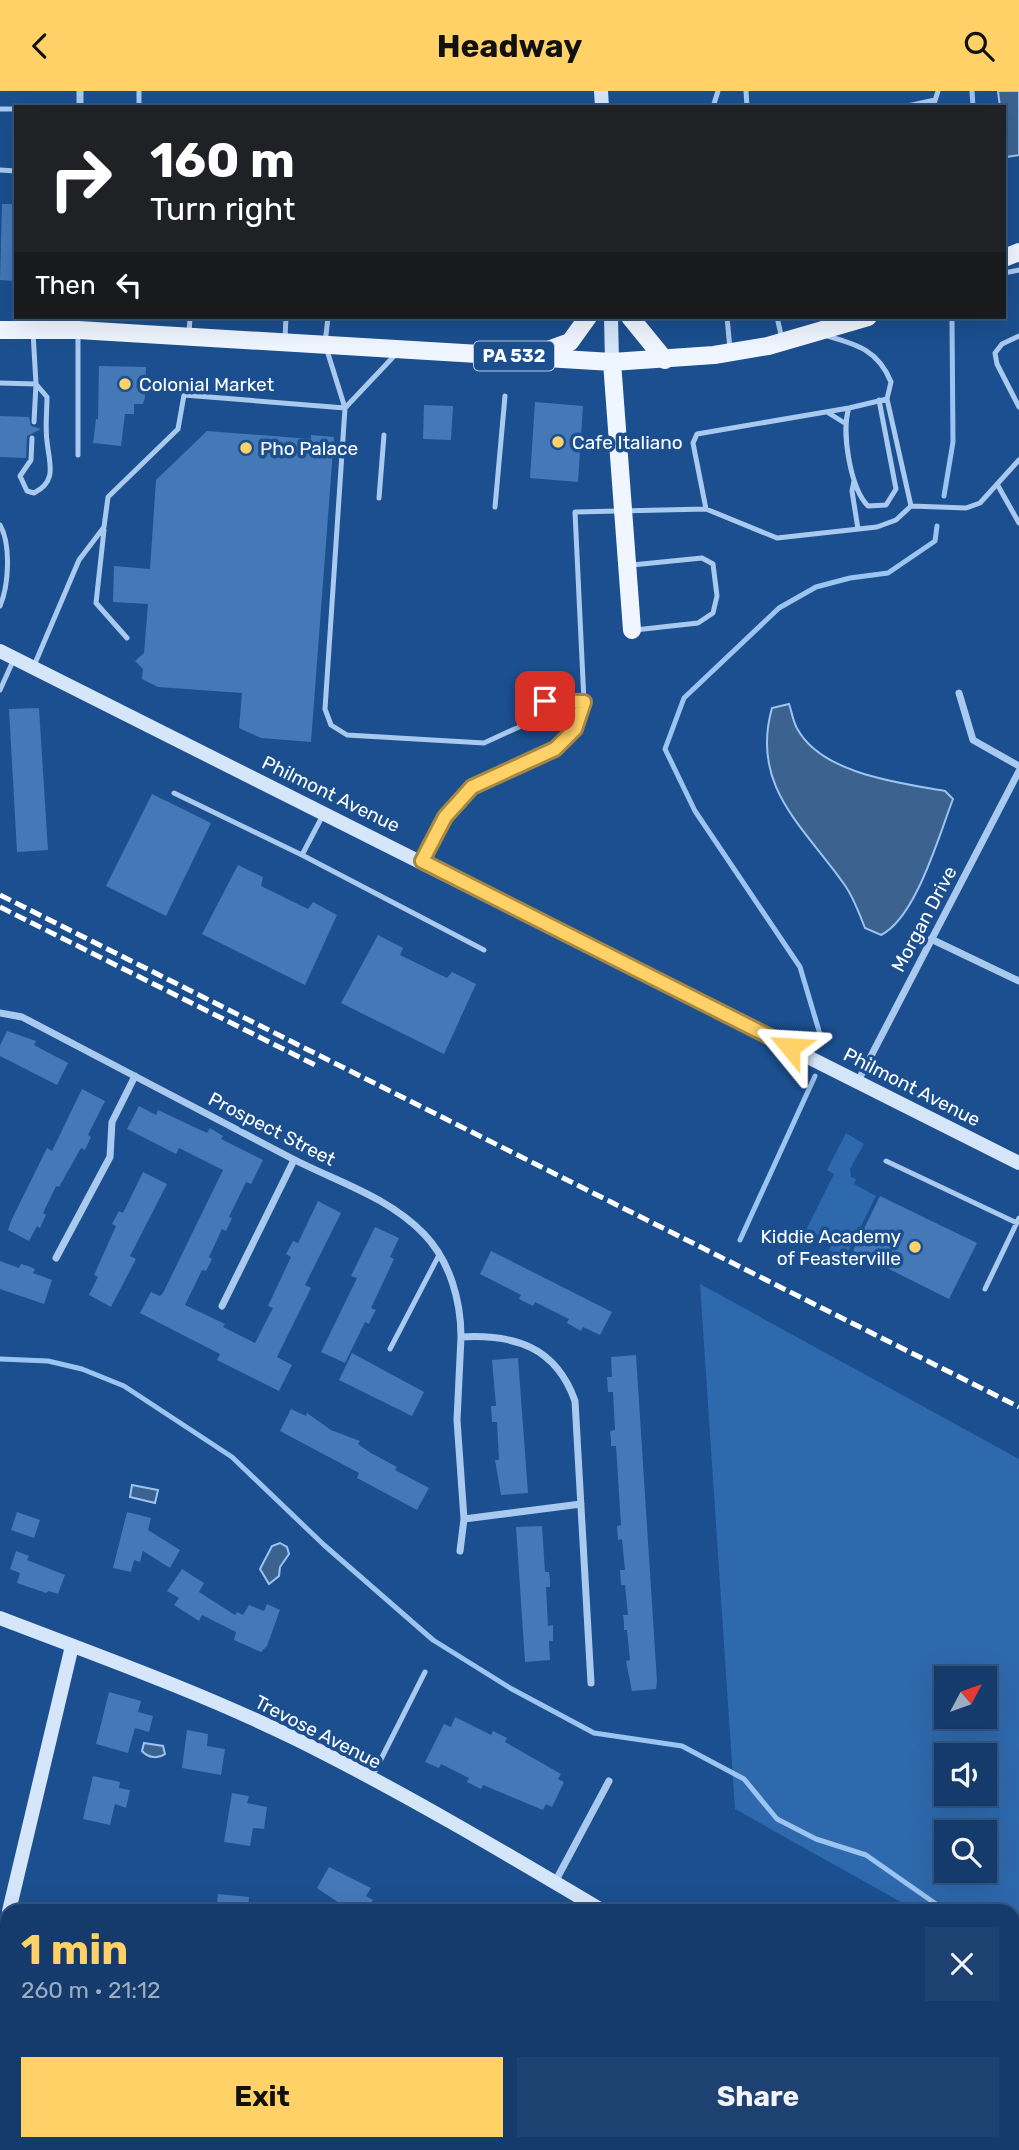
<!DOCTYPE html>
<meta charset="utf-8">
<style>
body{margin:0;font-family:Rubik,sans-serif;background:#1d4271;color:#f1f3f6;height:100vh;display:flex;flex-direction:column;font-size:26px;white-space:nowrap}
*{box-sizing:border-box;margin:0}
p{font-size:23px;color:#9dadc1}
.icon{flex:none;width:38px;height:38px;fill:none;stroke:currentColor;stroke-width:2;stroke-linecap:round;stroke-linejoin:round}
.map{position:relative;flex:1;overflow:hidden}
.panel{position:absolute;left:0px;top:1813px;width:1020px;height:247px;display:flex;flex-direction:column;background:#143b6b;border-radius:21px 21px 0 0;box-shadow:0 7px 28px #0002,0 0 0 2px #33557e}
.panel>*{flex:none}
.hud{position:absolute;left:14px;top:14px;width:992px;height:214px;border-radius:0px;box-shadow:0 7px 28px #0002,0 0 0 2px #33557e;background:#202124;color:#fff;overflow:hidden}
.needle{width:46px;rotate:49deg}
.buttons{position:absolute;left:934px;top:1575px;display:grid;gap:14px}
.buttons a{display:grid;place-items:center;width:63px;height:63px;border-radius:0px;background:#143b6b;box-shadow:0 7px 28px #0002,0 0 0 2px #33557e;font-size:35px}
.pin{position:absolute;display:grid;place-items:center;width:60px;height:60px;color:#fff;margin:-30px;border-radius:14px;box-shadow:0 4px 10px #0006}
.me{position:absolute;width:77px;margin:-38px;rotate:297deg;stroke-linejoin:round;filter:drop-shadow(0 0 5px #0008)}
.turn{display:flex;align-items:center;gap:24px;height:147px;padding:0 21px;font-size:32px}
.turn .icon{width:91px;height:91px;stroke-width:2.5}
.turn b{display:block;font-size:49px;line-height:60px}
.then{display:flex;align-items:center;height:66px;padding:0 21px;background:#0003;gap:14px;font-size:26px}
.round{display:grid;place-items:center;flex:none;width:74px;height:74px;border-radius:0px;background:#1d4271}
.overview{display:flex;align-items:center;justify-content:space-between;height:119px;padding:0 21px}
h1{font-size:42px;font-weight:700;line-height:52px;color:#ffd166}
.action{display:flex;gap:14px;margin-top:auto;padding:14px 21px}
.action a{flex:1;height:80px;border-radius:0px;background:#ffd166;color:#111;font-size:28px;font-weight:700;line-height:80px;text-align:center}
.action a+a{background:#1d4271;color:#f1f3f6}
header{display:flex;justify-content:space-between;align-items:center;height:91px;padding:0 21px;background:#ffd166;color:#111;font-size:32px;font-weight:700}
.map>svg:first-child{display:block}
.green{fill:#2e69ad;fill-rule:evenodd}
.water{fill:#3c6290;stroke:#9cc4f0;stroke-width:2}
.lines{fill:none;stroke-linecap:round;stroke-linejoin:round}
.stream{stroke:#9cc4f0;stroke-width:5}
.building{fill:#4478b7}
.lane{stroke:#a9c9ee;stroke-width:5}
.street{stroke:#a9c9ee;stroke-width:7}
.secondary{stroke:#d6e6fa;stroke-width:14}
.primary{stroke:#f0f6ff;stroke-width:18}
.rail{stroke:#fff;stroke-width:5;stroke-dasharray:12 5;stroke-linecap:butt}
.route-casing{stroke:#a68842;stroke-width:18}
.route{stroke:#ffd166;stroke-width:12}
.poi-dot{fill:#ffd166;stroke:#1b4f8f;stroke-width:2.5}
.labels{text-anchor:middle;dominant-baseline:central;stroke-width:7;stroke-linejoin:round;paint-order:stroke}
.shield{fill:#1b4f8f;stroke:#bbcadd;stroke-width:2}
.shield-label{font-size:18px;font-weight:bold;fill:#fff}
.poi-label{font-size:19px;fill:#fff;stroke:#1b4f8f;text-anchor:start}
.street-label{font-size:19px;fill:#fff;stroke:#1b4f8f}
</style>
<header><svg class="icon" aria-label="back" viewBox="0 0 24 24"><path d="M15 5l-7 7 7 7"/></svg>Headway<svg class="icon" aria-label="search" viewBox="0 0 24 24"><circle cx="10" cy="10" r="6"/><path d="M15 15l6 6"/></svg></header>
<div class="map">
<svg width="1019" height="2059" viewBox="0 0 1019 2059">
<rect width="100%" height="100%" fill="#1b4f8f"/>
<path class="green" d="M846 1042 864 1053 850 1078 851 1086 856 1088 854 1093 876 1105 845 1167 829 1159 833 1150 806 1139 834 1083 827 1079Z
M700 1193 1019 1368V1878L1013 1874V1820H917L735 1718ZM947 1587H985V1626H947ZM947 1664H985V1703H947ZM947 1741H985V1780H947Z"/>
<path class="water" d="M998 0H1019V64L1006 66 1004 16H1000Z
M789 613C792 621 793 632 798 639 823 683 900 692 945 700L953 708C939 744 916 827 881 844L865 837C859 822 853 805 844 793 803 735 750 695 772 617Z
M132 1394 158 1399 155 1412 130 1406Z
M280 1452 287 1456 289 1463 280 1476 279 1485 269 1493 260 1478 272 1455Z
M144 1652 163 1655 165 1663C158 1668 148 1667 142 1660Z"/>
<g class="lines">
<path class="stream" d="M972 0 973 16
M944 405 953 351 952 229
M822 950 800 876 695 720 665 658 684 607 779 517 816 496 850 487 888 482 935 450 937 435
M740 1149 815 985
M0 1268 48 1270 82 1278 124 1295 232 1366 324 1454 433 1549 510 1597 594 1642 682 1655 744 1688 777 1728 816 1748 866 1764 946 1820
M1013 1851 1019 1855"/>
</g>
<path class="building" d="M2 113H16V190L0 189Z
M99 275 146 276 145 306 143 313H134V323H125L121 355 93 352 96 328H98Z
M535 311 583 315 578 391 530 387Z
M424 314 453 315 451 349 423 348Z
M0 325 29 326 31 335 41 338 27 345 26 367 0 366Z
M207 340 311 348V344L334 346 311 651 261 647 239 637 242 602 158 596 142 588 143 578 135 570 144 562 148 513 113 511 114 475 150 478 156 389Z
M39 617 48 759 17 761 9 618Z
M152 703 211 732 166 825 106 795Z
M238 774 263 786 261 795 308 818 313 811 337 824 305 894 202 843Z
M378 844 403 857 400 864 447 887 452 881 476 893 444 963 341 912Z
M7 940 36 950 34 954 68 972 57 994 0 965V954Z
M82 998 105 1010 88 1044 91 1046 85 1059 81 1057 59 1096 56 1095 43 1122 46 1124 40 1137 37 1135 29 1150 8 1139 11 1130 47 1057 52 1060Z
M139 1015 156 1024 158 1019 207 1042 210 1037 223 1045 221 1048 263 1069 251 1093 246 1091 229 1126 232 1127 226 1140 222 1138 209 1166 212 1168 206 1180 202 1179 185 1214 225 1233 223 1236 255 1252 273 1217 268 1215 291 1166 286 1163 293 1150 298 1152 318 1110 341 1122 305 1194 311 1197 277 1266 292 1274 279 1300 217 1269 220 1263 140 1222 151 1201 160 1205 163 1202 223 1079 179 1057 176 1063 127 1038Z
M143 1081 167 1093 130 1165 136 1168 111 1216 89 1204 98 1186 94 1184 116 1135 112 1133 119 1120 123 1122Z
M880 1105 977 1152 949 1208 853 1160Z
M375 1136 399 1147 390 1166 394 1168 371 1217 376 1219 372 1226 369 1233 365 1231 345 1272 321 1261 357 1187 351 1185Z
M491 1160 612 1221 600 1244 583 1236 581 1240 567 1232 569 1228 535 1211 533 1215 519 1208 521 1204 480 1183Z
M0 1170 19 1177 21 1173 28 1175 35 1178 33 1182 52 1189 44 1213 0 1198Z
M352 1262 424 1301 412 1325 339 1289Z
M636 1264 657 1590 656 1598 632 1600 626 1570 630 1569 627 1539H624V1532L623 1524H628L625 1494H621L620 1479H625L622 1448 618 1449 617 1435 621 1434 616 1355H611V1348L610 1340 615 1339 613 1301H608L607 1286H612L611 1266Z
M518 1267 528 1402 501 1404 495 1369H499L497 1331H492L491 1315H496L492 1269Z
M291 1318 306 1325 307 1322 331 1339 360 1350 358 1353 371 1362 397 1376 395 1379 429 1397 417 1419 357 1387 359 1382 280 1340Z
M17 1421 40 1429 34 1447 11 1439Z
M127 1421 151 1427 148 1439 180 1459 170 1477 143 1460 140 1471 134 1469 131 1481 113 1477Z
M542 1435 545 1481H549L550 1488V1496H546L548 1535 553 1534V1550H549L550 1569 525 1571 516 1436Z
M16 1460 29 1465 27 1469 65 1484 58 1503 49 1500 46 1502 17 1492 20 1482 10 1478Z
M182 1478 204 1492 199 1501 235 1524 237 1521 243 1524 249 1514 264 1520 267 1513 280 1519 267 1555 261 1561 234 1549 236 1541 202 1524 199 1530 174 1514 179 1507 167 1500Z
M109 1601 141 1610 138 1621 153 1625 149 1641 135 1637 128 1662 96 1653Z
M455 1626 491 1644 493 1640 507 1647 505 1651 561 1683 558 1688 564 1691 552 1716 546 1713 543 1719 483 1694 481 1698 467 1691 469 1687 441 1673 439 1677 425 1671 444 1633 451 1636Z
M187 1639 208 1643 207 1655 225 1658 221 1684 182 1677Z
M93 1685 120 1691 119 1697 130 1699 126 1717 115 1713 110 1734 83 1728Z
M232 1702 249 1705 247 1712 267 1716 264 1738 253 1737 250 1755 224 1751Z
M329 1776 371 1797 366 1805 373 1809 366 1820H341L342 1814 317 1797Z
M218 1803 249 1806 248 1820H216Z"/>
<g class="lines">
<path class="lane" d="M746 0 747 16
M139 16V0
M713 16 718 0
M903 16 935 9
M933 16 938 0
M0 18H16
M0 79 16 80
M1004 182 1019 179
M328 226 325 253 345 317
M727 226 730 258
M777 226 782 248
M189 244 190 226
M824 244C855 253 878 258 891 291L887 308
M1019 245 1002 253 995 262 997 273 1019 316
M285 248 286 226
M0 292 36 293 33 241
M345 317 396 263
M849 317C841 339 850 397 868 415L886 414 896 398 879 309
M827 321 843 331
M32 347 31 369 20 385 27 400 34 402C58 390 49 372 47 350 45 336 47 320 47 306L36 293 34 331
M78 364V241
M854 390 852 400 858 438
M997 393 1019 432
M379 407 384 344
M495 416 505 305
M706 418 693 352 697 343 849 317 887 308 911 415
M0 434C11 453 9 494 0 515
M104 439 96 512 127 547
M632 474 702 467 713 473 717 505 713 522 698 532 635 539
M33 577 79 469 104 436 108 406 178 338 184 304 345 317 325 618 331 634 347 644 484 652 519 636 525 609 584 611 575 421 706 418 777 447 877 436 896 429 911 415 966 417 980 412 1019 369
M0 599 13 570
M174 702 302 764
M323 724 302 764 484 859
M422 770 445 726 472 696 555 658 575 638 584 611
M886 1070 1017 1132
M985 1198 1019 1127
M390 1258 439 1164
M372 1686 425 1581
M324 2053 326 2059"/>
<path class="street" d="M80 16V0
M959 602 973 649 1019 675
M931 848 1019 890
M0 922 22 926C112 973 201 1020 291 1067 337 1091 387 1105 424 1143 450 1170 461 1210 461 1246 515 1243 556 1256 575 1310L591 1592
M858 990 1019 680
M56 1167 110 1066 112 1031 135 985
M222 1215 294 1069
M464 1428 581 1413
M460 1460 464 1428 457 1329 461 1246
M555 1791 609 1690
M521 2059 532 2053
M743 2059V2053"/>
<path class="secondary" d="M601 0 602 16
M611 226 612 271
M0 560 1019 1072
M0 1527C99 1565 200 1601 296 1648 401 1700 502 1760 603 1820
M9 1820 72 1555
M0 1858 7 1829
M1013 2046 1019 2049"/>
<path class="primary" d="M1004 167 1019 161
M630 226 665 269
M0 239H78L612 271 714 264 768 255 868 226
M537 263 570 251 588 226
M612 271 632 539"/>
<path class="rail" d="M0 804 1019 1316
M0 816 319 976"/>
</g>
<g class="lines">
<g class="route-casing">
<path id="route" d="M545 610 584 611 575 638 555 658 472 696 445 726 422 770 790 956"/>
</g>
<use href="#route" class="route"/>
</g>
<g class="poi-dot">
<circle cx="125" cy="293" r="7"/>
<circle cx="558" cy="351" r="7"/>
<circle cx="246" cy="357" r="7"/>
<circle cx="915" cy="1156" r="7"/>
</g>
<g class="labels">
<rect class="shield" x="474" y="250.5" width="80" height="29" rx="5"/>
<g class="shield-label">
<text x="514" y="265">PA 532</text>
</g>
<g class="poi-label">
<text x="139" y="293">Colonial Market</text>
<text x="572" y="351">Cafe Italiano</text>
<text x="260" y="357">Pho Palace</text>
<text x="901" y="1145" text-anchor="end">Kiddie Academy<tspan x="901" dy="22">of Feasterville</tspan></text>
</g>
<g class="street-label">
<text transform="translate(331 703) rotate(26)">Philmont Avenue</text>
<text transform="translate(924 828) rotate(-62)">Morgan Drive</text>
<text transform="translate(912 996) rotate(27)">Philmont Avenue</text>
<text transform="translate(272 1038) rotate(27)">Prospect Street</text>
<text transform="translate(318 1641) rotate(27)">Trevose Avenue</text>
</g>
</g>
</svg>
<div class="buttons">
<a><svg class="needle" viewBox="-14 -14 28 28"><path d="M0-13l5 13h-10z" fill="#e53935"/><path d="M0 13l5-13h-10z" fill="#9dadc1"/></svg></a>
<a><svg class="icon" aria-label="sound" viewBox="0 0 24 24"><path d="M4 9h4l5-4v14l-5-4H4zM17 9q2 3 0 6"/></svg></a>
<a><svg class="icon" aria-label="search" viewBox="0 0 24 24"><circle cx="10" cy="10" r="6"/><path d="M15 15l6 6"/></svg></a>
</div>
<div class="pin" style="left:545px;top:610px;background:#d93025"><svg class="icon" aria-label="arrive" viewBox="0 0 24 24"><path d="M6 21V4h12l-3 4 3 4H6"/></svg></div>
<svg class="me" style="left:790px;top:956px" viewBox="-20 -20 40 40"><path d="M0-17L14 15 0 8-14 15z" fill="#ffd166" stroke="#fff" stroke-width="4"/></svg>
<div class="hud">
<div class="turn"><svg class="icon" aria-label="right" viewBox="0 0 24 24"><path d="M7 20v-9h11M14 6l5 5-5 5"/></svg><div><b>160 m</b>Turn right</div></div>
<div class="then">Then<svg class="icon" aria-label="left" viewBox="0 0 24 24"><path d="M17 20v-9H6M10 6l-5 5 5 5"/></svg></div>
</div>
<section class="panel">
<div class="overview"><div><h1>1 min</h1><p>260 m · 21:12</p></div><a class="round"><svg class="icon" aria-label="close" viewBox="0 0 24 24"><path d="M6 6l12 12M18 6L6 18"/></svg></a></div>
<div class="action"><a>Exit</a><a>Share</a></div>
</section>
</div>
